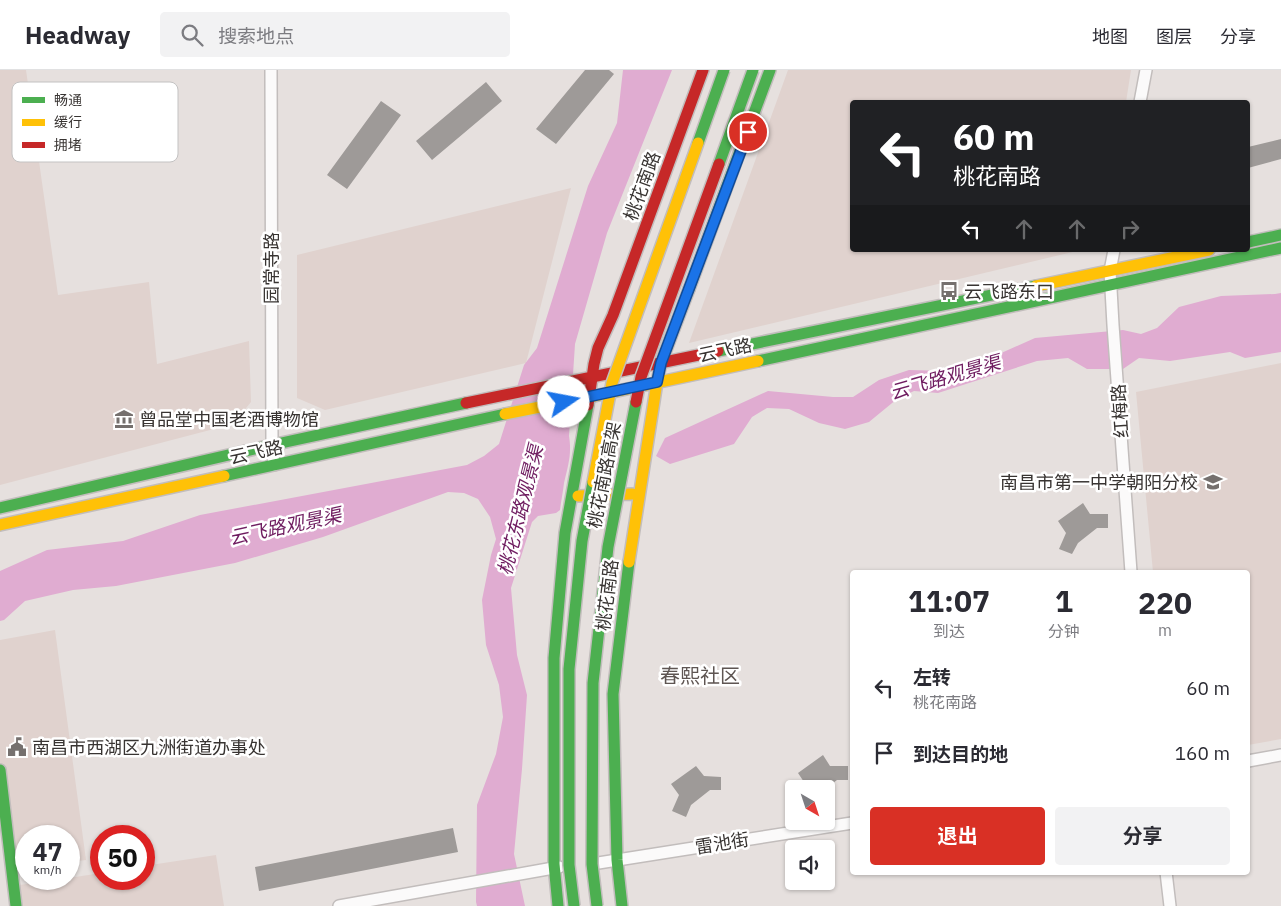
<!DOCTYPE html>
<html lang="zh">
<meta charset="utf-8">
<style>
body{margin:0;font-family:"IBM Plex Sans","Noto Sans SC",sans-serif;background:#f2f2f3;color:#2b2b33;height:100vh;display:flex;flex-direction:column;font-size:19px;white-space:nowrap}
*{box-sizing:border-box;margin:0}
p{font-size:16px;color:#7c7c81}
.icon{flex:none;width:28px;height:28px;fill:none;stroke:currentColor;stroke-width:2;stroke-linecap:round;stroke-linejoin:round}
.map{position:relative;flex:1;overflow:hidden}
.drawer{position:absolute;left:850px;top:500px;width:400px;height:305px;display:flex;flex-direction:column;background:#fff;border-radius:5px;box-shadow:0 1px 4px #0004}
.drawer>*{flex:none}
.top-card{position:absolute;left:850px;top:30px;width:400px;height:152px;border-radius:5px;box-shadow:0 1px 4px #0004;background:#202124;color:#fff;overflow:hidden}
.needle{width:32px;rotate:141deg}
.tools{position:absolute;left:785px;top:710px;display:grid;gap:10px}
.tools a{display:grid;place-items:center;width:50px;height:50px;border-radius:5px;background:#fff;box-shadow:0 1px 4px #0004;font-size:25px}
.speed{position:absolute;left:15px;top:755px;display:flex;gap:10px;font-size:25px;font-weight:700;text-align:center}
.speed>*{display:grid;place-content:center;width:65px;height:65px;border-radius:50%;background:#fff;box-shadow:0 1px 4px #0004;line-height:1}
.speed small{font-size:12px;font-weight:400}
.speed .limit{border:8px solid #d22;background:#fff;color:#111}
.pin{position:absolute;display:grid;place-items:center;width:42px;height:42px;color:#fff;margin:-21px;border:2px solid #fff;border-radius:50%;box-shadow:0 1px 5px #0007}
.me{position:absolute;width:55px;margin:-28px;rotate:78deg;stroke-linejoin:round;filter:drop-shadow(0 0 4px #0008)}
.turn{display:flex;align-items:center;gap:18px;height:105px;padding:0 20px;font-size:22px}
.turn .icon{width:65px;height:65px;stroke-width:2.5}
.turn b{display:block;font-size:35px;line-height:42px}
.lanes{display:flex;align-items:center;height:48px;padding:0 20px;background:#0003;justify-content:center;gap:25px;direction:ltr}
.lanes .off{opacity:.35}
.eta{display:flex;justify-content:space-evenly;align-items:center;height:85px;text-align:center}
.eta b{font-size:30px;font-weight:700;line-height:35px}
.button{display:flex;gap:10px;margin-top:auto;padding:10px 20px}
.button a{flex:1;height:58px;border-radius:5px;background:#d93025;color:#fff;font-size:20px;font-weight:700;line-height:58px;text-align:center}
.button a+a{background:#f2f2f3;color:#2b2b33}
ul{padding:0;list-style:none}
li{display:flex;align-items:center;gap:15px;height:65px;padding:0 20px}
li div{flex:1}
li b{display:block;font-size:19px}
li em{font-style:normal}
header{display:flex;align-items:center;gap:30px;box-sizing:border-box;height:70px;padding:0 25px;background:#fff;border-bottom:1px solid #e1e1e2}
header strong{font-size:24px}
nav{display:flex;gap:28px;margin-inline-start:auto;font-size:18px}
.search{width:350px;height:45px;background:#f2f2f3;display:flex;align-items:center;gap:12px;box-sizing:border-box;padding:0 18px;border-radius:5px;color:#7c7c81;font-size:19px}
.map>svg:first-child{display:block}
.built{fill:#e0d2ce}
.water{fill:#e0acd1}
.building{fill:#9e9a98}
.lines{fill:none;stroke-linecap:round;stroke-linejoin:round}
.street-casing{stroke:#c2bdbc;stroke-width:14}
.fast-casing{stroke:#c2bdbc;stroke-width:14}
.slow-casing{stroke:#c2bdbc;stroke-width:14}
.jam-casing{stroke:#c2bdbc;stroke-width:14}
.street{stroke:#fbfafa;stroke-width:11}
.fast{stroke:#4caf50;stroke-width:11}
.slow{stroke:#ffc107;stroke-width:11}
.jam{stroke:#c62828;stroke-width:11}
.fast-bridge-casing{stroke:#c2bdbc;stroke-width:14;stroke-linecap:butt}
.slow-bridge-casing{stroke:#c2bdbc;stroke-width:14;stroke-linecap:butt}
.jam-bridge-casing{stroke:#c2bdbc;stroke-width:14;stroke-linecap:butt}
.fast-bridge{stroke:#4caf50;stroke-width:11}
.slow-bridge{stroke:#ffc107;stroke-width:11}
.jam-bridge{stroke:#c62828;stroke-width:11}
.route-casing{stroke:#114b97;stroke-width:12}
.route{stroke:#1a73e8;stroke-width:9}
.labels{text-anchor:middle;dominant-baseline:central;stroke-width:5;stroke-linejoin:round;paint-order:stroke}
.street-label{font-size:18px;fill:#383432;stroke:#fff}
.poi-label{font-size:18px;fill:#383432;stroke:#fff;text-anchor:start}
.water-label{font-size:19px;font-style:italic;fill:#6f1c60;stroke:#fff}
.quarter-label{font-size:20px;fill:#5e5552;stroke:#fff}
.key{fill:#fff;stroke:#c3c2c2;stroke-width:1}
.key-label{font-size:14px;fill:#383432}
</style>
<header>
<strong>Headway</strong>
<div class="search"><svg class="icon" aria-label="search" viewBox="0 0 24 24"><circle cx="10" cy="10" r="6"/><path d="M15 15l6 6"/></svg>搜索地点</div>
<nav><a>地图</a><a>图层</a><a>分享</a></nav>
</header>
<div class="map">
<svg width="1281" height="836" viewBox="0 0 1281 836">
<rect width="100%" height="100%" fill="#e6e0de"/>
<path class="built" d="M0 0H26L58 225 149 212 157 294 249 271 251 332 233 354 0 415Z
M788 0H1131L1126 32H852V180H1081L689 273Z
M571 118 526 293 325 340 297 328V185Z
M1281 293V669L1248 675V502H1153L1136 322Z
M55 560 86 790 69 792V766H26V795L10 797 0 695V570Z
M216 785 224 836H22L19 815 69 809V808L101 803V809H144V796Z"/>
<path class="water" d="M623 0H672L607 163 575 274 569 366C572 384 568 396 564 413 563 422 561 431 560 440L556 443 538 446 532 452 511 518 517 585 527 625 522 699 514 784 525 836H477L476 832 477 735 496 684 503 647 499 615 486 575 482 530 491 485 496 469 490 447 478 429 464 423 448 422 323 467 235 493 116 516 73 520 25 531 4 550 0 551V501L47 480 123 471 200 445 467 395 484 386 499 374 524 295 537 278 588 116 617 53Z
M1281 223V282L1245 288 1230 282 1170 291 1139 288 1123 299H1087L1068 288 1037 291 938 323 914 321 897 329 869 352 845 359 819 353 789 339 767 338 752 347 734 374 670 394 656 386 665 368 768 321 833 327H853L879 310 909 300 948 301 999 284 1035 268 1123 260 1141 264 1157 258 1179 237 1221 226 1275 224Z"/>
<path class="building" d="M585 0H609L614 4 556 74 536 59Z
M486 12 502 31 432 90 416 71Z
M381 31 401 45 347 119 327 105Z
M1281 69V89L1248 98V77Z
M1083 433 1090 444H1108V458H1097L1078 473 1072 484 1059 479 1066 463 1058 451Z
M823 685 830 696H848V710H837L825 719H804L806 715 798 703Z
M696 696 704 706 721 707V720H710L691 735 686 747 672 741 679 725 671 714Z
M453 758 458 782 259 821 255 797Z"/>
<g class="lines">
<g class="street-casing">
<path id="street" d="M271 0 272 375 274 395
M1140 32 1146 0
M1114 180 1110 201 1113 255 1131 502
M1248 691 1281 685
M592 794 852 753
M1166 802 1170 836
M339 836 559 797"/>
</g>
<g class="fast-casing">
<path id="fast" d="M1248 172 1281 165
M689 219 770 0
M718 281 1036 216
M758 291 1281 178
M224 406 505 344
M0 438 272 375 466 333
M0 700 16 836
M558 836 554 794V588L565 463 588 335
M622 836 617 790 613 624 629 492"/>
</g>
<g class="slow-casing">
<path id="slow" d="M1036 216 1209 180
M505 344 580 329 758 291
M578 426 632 424
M0 455 224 406
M629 492 657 312 661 293 689 219"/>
</g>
<g class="jam-casing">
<path id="jam" d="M466 333 718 281
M588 335 594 294 598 278 613 245 703 0"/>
</g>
<use href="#street" class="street"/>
<use href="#fast" class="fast"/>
<use href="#slow" class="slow"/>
<use href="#jam" class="jam"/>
<g class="fast-bridge-casing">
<path id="fast-bridge" d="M698 73 724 0
M719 94 753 0
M574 836 569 795V599L582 471 593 412
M597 836 592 794 593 613 608 477 636 332"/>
</g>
<g class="slow-bridge-casing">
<path id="slow-bridge" d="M593 412 612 313 698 73"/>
</g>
<g class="jam-bridge-casing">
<path id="jam-bridge" d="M636 332 641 307 719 94"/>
</g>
<use href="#fast-bridge" class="fast-bridge"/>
<use href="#slow-bridge" class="slow-bridge"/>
<use href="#jam-bridge" class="jam-bridge"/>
</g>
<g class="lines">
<g class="route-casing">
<path id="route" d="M564 332 657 312 661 293 748 62"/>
</g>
<use href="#route" class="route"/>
</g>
<defs>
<g id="bus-bare" transform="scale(1.5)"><path d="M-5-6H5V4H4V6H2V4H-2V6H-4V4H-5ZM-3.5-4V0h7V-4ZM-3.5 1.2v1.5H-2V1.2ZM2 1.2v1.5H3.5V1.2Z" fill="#75706e" stroke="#fff" stroke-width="2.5" paint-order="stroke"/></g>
<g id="museum-bare" transform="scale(1.5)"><path d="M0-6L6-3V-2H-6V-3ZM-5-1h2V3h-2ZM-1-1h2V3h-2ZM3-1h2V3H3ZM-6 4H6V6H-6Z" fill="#75706e" stroke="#fff" stroke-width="2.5" paint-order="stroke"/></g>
<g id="school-bare" transform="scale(1.5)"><path d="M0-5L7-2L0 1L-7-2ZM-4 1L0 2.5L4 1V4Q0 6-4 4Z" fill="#75706e" stroke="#fff" stroke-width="2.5" paint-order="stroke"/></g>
<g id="civic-bare" transform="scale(1.5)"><path d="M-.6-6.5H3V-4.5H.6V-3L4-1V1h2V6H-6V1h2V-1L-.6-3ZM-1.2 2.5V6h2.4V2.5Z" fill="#75706e" stroke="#fff" stroke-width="2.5" paint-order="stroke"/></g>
</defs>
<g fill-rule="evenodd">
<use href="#bus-bare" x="949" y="221"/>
<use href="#museum-bare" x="124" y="349"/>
<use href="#school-bare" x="1213" y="412"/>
<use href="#civic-bare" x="17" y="677"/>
</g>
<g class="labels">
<g class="street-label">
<text transform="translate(642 116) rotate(-70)">桃花南路</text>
<text transform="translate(271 198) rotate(-90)">园常寺路</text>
<text transform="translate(725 280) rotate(-12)">云飞路</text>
<text transform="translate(1120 341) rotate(-94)">红梅路</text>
<text transform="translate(256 382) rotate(-12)">云飞路</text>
<text transform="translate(604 405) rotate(-79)">桃花南路高架</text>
<text transform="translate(607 525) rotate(-83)">桃花南路</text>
<text transform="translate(722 773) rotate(-9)">雷池街</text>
</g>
<g class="poi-label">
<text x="964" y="221">云飞路东口</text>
<text x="139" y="349">曾品堂中国老酒博物馆</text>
<text x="1198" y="412" text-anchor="end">南昌市第一中学朝阳分校</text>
<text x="32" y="677">南昌市西湖区九洲街道办事处</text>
</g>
<g class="water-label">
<text transform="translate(945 307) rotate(-16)">云飞路观景渠</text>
<text transform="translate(520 440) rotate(-76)">桃花东路观景渠</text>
<text transform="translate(285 456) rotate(-12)">云飞路观景渠</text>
</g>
<g class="quarter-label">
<text x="700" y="605">春熙社区</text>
</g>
</g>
<rect x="12" y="12" width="166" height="80" rx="8" class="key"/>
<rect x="22" y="27" width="23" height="6" fill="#4caf50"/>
<rect x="22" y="49" width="23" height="7" fill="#ffc107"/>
<rect x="22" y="72" width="23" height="6" fill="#c62828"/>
<g class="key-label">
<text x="54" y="35">畅通</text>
<text x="54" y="57">缓行</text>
<text x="54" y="80">拥堵</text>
</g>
</svg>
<div class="tools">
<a><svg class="needle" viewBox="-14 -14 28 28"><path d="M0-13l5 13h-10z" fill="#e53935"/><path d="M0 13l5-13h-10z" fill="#7c7c81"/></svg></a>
<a><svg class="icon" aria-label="sound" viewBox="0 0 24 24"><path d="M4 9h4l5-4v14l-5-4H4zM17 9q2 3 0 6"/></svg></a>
</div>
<div class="speed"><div>47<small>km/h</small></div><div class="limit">50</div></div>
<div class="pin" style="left:748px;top:62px;background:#d93025"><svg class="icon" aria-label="arrive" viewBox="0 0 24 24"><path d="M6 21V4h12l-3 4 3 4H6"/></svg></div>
<svg class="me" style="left:564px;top:332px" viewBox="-20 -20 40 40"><circle r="19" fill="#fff"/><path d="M0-13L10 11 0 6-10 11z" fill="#1a73e8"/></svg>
<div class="top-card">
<div class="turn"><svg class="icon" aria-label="left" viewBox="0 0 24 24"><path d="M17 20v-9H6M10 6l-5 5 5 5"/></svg><div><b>60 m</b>桃花南路</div></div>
<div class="lanes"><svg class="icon" aria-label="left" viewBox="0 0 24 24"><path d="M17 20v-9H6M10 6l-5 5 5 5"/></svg><svg class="icon off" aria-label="ahead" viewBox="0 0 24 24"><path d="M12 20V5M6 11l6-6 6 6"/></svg><svg class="icon off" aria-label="ahead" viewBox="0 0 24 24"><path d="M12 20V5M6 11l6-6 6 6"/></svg><svg class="icon off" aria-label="right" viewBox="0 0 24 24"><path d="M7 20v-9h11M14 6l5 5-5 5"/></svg></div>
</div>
<section class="drawer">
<div class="eta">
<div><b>11:07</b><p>到达</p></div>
<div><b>1</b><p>分钟</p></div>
<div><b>220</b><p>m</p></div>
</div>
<ul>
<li><svg class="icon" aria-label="left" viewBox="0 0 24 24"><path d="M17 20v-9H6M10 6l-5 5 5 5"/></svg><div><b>左转</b><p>桃花南路</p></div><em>60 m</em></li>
<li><svg class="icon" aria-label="arrive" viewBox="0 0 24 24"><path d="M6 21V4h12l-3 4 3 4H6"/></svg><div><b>到达目的地</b></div><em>160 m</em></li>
</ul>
<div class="button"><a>退出</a><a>分享</a></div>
</section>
</div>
